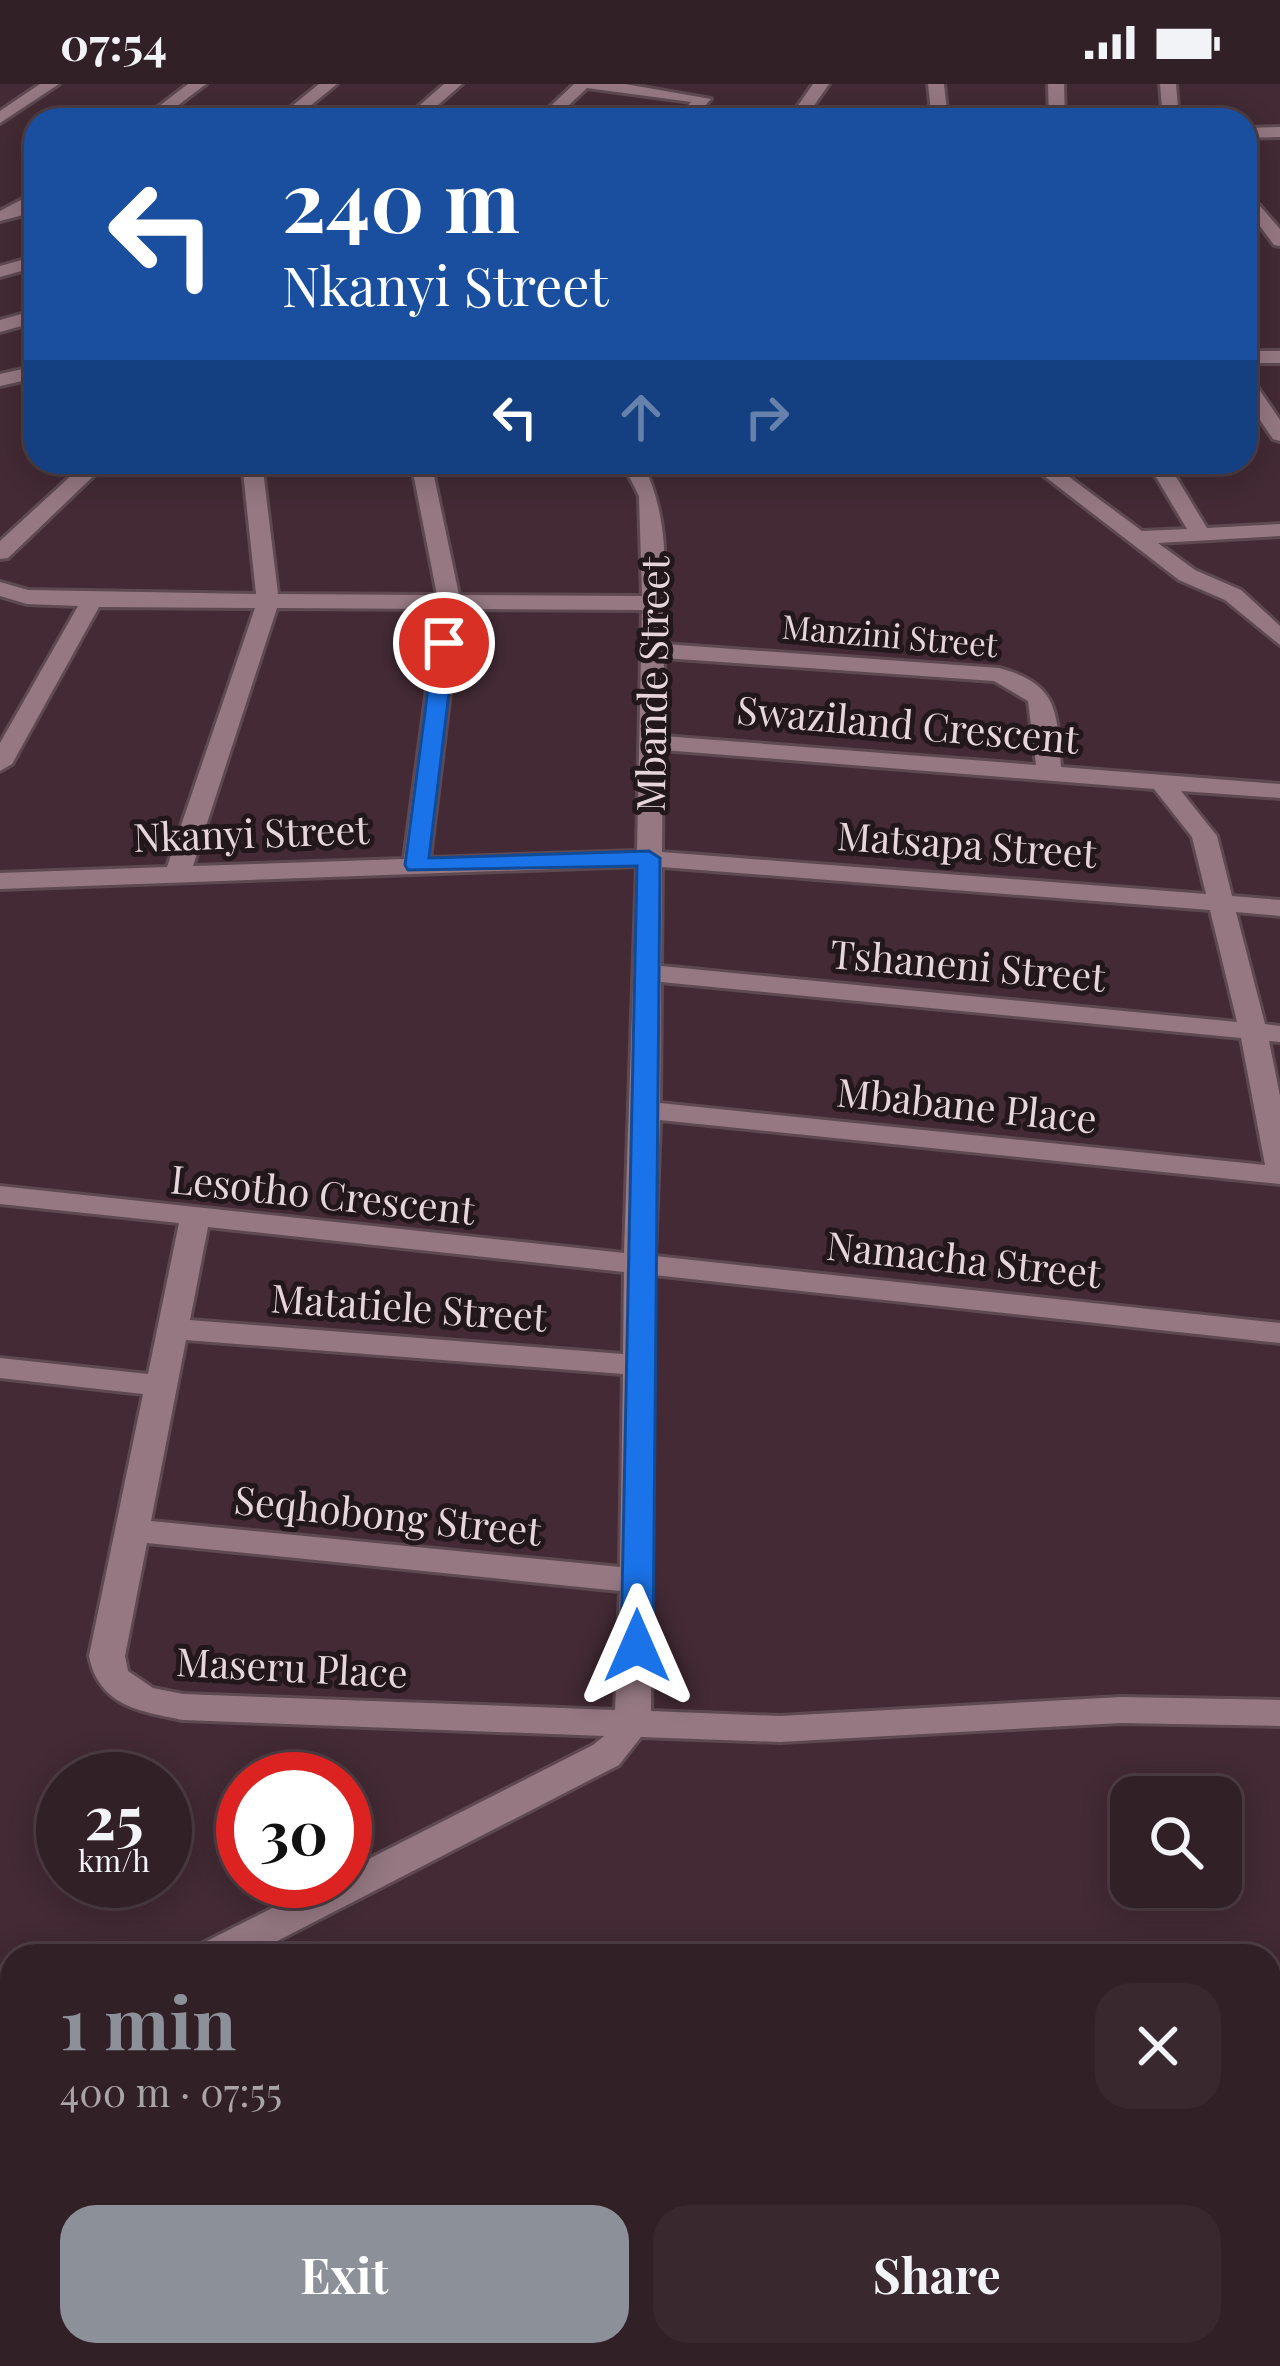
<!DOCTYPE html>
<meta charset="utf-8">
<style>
body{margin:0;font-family:"Playfair Display",serif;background:#3a282f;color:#f1f3f6;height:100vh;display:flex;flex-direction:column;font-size:45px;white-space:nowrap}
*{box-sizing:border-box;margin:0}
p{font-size:39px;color:#a8a3a7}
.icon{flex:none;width:66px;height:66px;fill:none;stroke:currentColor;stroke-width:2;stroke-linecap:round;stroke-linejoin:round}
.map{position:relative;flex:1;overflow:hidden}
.drawer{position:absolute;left:0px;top:1860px;width:1281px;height:423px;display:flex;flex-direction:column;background:#322027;border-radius:36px 36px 0 0;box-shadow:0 6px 30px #0003,0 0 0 3px #4d3e44}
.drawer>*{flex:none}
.guide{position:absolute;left:24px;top:24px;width:1233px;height:366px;border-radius:36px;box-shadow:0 6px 30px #0003,0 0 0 3px #4d3e44;background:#1a4fa0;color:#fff;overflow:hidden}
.tools{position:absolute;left:1110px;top:1692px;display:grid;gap:24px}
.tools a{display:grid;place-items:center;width:132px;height:132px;border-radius:24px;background:#322027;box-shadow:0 6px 30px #0003,0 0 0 3px #4d3e44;font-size:60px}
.speed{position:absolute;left:36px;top:1668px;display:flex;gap:24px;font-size:60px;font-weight:700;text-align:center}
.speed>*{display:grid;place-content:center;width:156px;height:156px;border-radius:50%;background:#322027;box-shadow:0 6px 30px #0003,0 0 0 3px #4d3e44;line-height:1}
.speed small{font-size:30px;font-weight:400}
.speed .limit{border:18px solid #d22;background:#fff;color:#111}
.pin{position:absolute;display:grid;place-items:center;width:102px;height:102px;color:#fff;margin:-51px;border:6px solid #fff;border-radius:50%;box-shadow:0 3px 12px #0007}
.me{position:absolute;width:132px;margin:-66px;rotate:0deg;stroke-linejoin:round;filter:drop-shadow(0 0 9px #0008)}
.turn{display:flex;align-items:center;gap:42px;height:252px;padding:0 60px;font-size:54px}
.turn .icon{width:156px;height:156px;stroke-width:2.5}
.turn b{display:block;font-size:84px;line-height:102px}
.lanes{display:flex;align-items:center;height:114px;padding:0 60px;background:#0003;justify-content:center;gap:60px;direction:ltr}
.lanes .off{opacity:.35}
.round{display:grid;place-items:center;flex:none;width:126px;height:126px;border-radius:36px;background:#3a282f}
.head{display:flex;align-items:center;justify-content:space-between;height:204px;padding:0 60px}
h1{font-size:72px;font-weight:700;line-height:90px;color:#8c9099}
.primary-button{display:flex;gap:24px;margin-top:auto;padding:24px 60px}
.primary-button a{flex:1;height:138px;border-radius:36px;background:#8c9099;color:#fff;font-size:48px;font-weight:700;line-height:138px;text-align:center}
.primary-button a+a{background:#3a282f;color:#f1f3f6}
.status{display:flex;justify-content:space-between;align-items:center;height:84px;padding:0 60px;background:#322027;direction:ltr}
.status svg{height:33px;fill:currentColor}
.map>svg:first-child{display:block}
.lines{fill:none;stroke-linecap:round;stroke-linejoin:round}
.minor-casing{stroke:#5e4951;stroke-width:6}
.minor{fill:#957882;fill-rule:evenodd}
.route{fill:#1a73e8;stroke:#114b97;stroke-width:3}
.labels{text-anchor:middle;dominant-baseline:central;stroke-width:10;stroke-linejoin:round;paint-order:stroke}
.far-street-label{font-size:33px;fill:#e6d5da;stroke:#22171b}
.street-label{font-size:39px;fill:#e6d5da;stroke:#22171b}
</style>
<div class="status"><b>07:54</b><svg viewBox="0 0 49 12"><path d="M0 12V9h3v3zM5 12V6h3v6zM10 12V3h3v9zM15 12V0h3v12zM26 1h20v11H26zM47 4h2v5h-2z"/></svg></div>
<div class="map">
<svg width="1280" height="2282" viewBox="0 0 1280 2282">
<rect width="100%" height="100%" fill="#432a34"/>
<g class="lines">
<g class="minor-casing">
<path id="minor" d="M40 0H59L0 39V27Z
M188 0H206L159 36H141Z
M319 0H337L293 36H275Z
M444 0H462L421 36H403Z
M574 0H625L711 15 692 36H675L691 18 587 4 553 36H536Z
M813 0H829L804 36H788Z
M928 0H944L948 36H932Z
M1048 0H1064L1065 36H1049Z
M1160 0H1176L1179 36H1163Z
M1280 43V53L1245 54V44Z
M1245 105 1280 145V162L1274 161 1245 122Z
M36 108V122L27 130 0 137V127Z
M36 172V183L0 193V182Z
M36 226V238L0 248V236Z
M1245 267H1280V279H1245Z
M36 282V294L0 302V290Z
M1245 293 1252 295 1280 336V357L1273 355 1245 314Z
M86 378H108L8 474 0 475V457Z
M242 378H262L278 510 437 511 411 378H431L459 511 642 512 639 412 622 378H642C672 437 664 495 664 560L999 584C1059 600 1057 628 1061 683L1280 700V714L1181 707 1217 752 1232 812 1280 816V832L1236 828 1265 940 1280 942V958L1269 957 1280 1012V1100L660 1036 655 1172 1280 1239V1259L654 1191 651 1627 780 1632 1121 1613 1280 1616V1642L1121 1639 780 1658 641 1653 619 1681 248 1872H193L199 1861 326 1797H345V1787L593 1661 604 1652 183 1636C139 1627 99 1622 89 1572L143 1310 0 1294V1274L148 1290 179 1139 0 1120V1102L624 1169 637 782 0 805V789L167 783 255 524 99 523 12 680 0 687V659L78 522 27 520 0 512V498L28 506 256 510ZM277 524 438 525 404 775 193 782ZM460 525 642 526 637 767 430 774ZM664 574 994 597 1028 617 1036 681 663 652ZM663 666 1154 705 1192 753 1206 810 662 768ZM662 783 1210 826 1237 938 661 882ZM661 898 1241 954 1265 1081 660 1019ZM208 1143 624 1188 623 1270 190 1236ZM186 1256 623 1290 620 1483 151 1437ZM147 1459 620 1507 615 1626 183 1610 153 1604 128 1587 125 1572Z
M1026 378H1049L1142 447 1187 445 1147 378H1167L1207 444 1280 440V452L1158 459 1195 486 1241 506 1280 542V561L1225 516 1179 496Z
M12 1958V1992L0 1996V1962Z"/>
</g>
<use href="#minor" class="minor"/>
</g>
<path class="route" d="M444 553 455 559 429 774 649 767 660 774C659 1037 653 1300 653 1562L649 1570H626L621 1562C624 1302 633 1042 637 782L408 786 405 781 434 559Z"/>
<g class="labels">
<g class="far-street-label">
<text transform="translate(890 550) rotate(5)">Manzini Street</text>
</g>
<g class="street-label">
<text transform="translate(651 600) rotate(-89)">Mbande Street</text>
<text transform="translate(908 639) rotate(5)">Swaziland Crescent</text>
<text transform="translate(251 748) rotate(-2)">Nkanyi Street</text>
<text transform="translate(967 759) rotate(4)">Matsapa Street</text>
<text transform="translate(968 880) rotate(5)">Tshaneni Street</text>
<text transform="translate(967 1020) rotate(6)">Mbabane Place</text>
<text transform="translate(323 1109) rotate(6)">Lesotho Crescent</text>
<text transform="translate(964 1174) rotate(6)">Namacha Street</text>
<text transform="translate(409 1222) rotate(4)">Matatiele Street</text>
<text transform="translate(388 1430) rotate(6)">Seqhobong Street</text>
<text transform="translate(292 1582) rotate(3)">Maseru Place</text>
</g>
</g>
</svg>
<div class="tools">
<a><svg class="icon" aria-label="search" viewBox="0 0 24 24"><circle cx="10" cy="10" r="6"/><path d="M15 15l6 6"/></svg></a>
</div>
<div class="speed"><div>25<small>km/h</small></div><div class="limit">30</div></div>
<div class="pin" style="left:444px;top:559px;background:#d93025"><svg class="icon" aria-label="arrive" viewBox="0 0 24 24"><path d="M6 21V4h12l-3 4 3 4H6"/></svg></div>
<svg class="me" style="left:637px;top:1562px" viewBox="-20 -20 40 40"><path d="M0-17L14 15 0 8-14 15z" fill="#1a73e8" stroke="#fff" stroke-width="4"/></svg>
<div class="guide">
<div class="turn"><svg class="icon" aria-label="left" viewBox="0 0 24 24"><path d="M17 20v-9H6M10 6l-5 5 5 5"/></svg><div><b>240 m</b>Nkanyi Street</div></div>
<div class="lanes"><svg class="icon" aria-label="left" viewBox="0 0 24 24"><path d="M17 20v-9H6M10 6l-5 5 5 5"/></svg><svg class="icon off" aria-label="ahead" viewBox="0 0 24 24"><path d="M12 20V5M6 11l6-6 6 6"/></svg><svg class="icon off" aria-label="right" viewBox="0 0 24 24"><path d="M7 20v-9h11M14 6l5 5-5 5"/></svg></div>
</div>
<section class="drawer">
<div class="head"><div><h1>1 min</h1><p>400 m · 07:55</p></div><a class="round"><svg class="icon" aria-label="close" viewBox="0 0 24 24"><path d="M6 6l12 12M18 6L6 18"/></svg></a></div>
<div class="primary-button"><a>Exit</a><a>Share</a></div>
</section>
</div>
